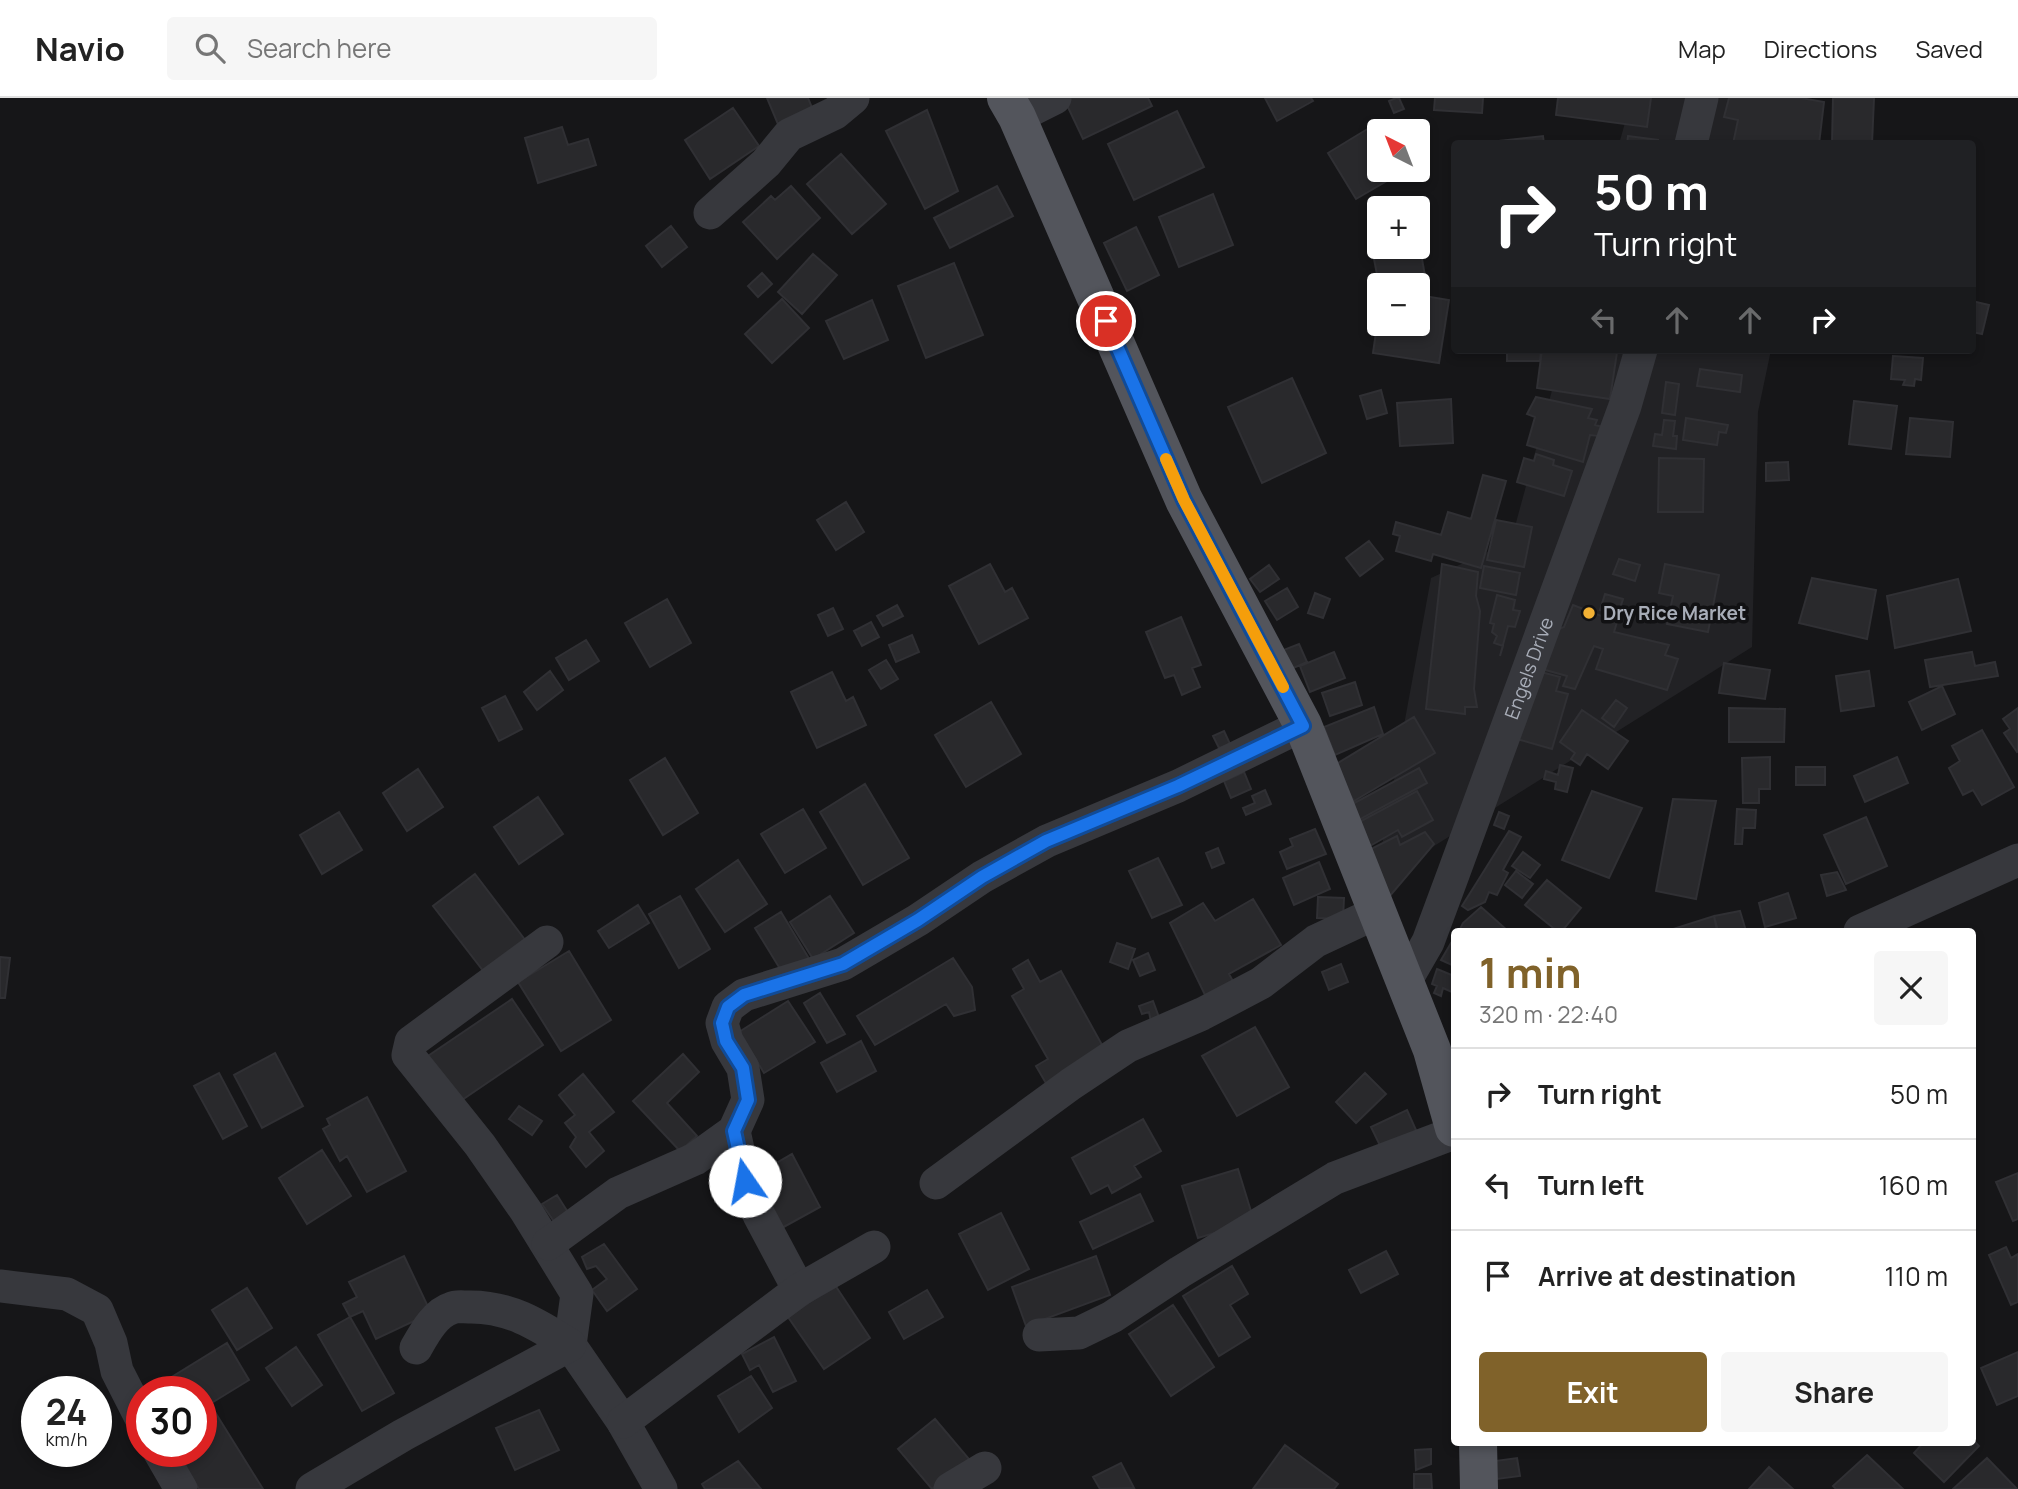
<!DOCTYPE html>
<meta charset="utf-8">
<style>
body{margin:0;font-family:Manrope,sans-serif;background:#f6f6f6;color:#222;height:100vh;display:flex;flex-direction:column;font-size:26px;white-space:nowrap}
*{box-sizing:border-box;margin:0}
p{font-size:23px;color:#767676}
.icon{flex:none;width:38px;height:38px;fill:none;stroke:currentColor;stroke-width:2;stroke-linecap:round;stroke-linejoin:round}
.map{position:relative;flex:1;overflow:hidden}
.panel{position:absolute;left:1451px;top:830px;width:525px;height:518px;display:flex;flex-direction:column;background:#fff;border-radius:7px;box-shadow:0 4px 10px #0003}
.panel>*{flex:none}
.hud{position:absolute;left:1451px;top:42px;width:525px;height:214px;border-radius:7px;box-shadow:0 4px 10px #0003;background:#202124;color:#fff;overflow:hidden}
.needle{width:46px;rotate:318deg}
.tools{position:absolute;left:1367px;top:21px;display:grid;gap:14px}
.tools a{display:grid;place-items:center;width:63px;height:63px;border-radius:7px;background:#fff;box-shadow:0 4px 10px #0003;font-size:35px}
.speed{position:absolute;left:21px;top:1278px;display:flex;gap:14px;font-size:35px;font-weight:700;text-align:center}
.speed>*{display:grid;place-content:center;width:91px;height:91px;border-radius:50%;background:#fff;box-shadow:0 4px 10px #0003;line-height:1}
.speed small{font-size:18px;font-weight:400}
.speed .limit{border:10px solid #d22;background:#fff;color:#111}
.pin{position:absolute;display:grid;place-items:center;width:60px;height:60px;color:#fff;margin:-30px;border:4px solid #fff;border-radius:50%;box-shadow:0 2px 7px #0007}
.me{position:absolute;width:77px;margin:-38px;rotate:348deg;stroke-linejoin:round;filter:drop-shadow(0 0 5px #0008)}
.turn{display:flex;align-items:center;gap:24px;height:147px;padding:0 28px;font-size:32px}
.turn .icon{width:91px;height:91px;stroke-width:2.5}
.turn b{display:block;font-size:49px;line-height:60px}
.lanes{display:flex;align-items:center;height:66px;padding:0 28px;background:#0003;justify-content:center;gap:35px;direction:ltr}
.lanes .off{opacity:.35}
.round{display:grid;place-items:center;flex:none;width:74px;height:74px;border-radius:7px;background:#f6f6f6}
.summary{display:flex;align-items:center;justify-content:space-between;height:119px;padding:0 28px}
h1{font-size:42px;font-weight:700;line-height:52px;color:#80622a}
.button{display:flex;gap:14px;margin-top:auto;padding:14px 28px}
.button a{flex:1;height:80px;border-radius:7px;background:#80622a;color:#fff;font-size:28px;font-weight:700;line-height:80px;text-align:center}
.button a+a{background:#f6f6f6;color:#222}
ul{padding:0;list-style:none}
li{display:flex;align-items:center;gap:21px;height:91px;padding:0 28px;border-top:2px solid #e0e0e0}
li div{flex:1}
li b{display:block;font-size:26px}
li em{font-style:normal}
header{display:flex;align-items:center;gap:42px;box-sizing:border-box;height:98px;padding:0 35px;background:#fff;border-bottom:2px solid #e0e0e0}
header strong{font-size:33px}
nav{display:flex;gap:38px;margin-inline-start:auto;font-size:24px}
.search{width:490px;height:63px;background:#f6f6f6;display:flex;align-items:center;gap:18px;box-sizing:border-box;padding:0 24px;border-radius:7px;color:#767676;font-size:26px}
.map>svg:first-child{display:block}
.built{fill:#222225}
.building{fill:#29292c;stroke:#303034;stroke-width:2}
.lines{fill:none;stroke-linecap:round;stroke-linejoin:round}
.minor{stroke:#37383d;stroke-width:33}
.major{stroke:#53555c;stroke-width:38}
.route-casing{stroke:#114b97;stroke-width:18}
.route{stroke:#1a73e8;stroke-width:12}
.slow{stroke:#f59e0b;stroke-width:12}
.poi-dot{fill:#f2b134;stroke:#111113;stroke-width:2.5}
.labels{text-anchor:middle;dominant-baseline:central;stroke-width:7;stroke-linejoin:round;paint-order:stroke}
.poi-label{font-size:19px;font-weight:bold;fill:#a8adb8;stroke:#111113;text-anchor:start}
.street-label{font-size:19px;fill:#a8adb8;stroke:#111113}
</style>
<header>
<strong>Navio</strong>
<div class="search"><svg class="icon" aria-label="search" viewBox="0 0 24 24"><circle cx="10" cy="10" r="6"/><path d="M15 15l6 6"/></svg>Search here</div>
<nav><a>Map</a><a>Directions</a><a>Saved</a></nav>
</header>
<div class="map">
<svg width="2018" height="1391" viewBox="0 0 2018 1391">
<rect width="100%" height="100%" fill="#161618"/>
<path class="built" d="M1632 0H1754L1799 45 1619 46Z
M1563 252H1771L1758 314 1752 549 1375 785 1431 480 1511 443Z"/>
<path class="building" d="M767 0H808L815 17 780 31Z
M1072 0H1148L1152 8 1083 41 1065 3Z
M1265 0H1311L1313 3 1277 23Z
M1396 0H1399L1404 11 1394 15 1389 3Z
M1435 0H1483L1482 15 1434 12Z
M1558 0H1651L1647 29 1556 17Z
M1729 0H1801L1824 4 1819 46H1733L1738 22 1724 19Z
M1833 0H1874L1872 46H1832Z
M733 10 759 48 710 81 685 42Z
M927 12 958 93 925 111 886 33Z
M1177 13 1204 69 1134 102 1108 46Z
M1374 27 1379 35V72H1401L1402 74 1356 101 1328 55Z
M562 29 568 47 588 41 596 67 538 85 525 40Z
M1543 38 1544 46H1481V45Z
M1628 38 1658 42V46H1627Z
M841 56 886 106 852 136 807 86Z
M791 88 820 120 777 161 743 124 771 98 775 102Z
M997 88 1013 118 950 150 934 120Z
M1213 96 1233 147 1179 169 1159 119Z
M671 128 687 149 662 169 646 148Z
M1136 129 1159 177 1127 193 1104 145Z
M1379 133V149H1418V138L1425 178 1379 187 1369 135Z
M813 156 837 177 802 216 778 194Z
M954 165 983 237 926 260 898 188Z
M762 175 772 186 758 199 748 188Z
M1418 197 1449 202 1439 265 1373 255 1379 214V226H1418Z
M782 201 809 230 772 265 745 236Z
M872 202 888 242 844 261 826 223Z
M1972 203 1989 207 1982 236 1972 234Z
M1507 252H1541L1540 263H1507Z
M1542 252H1601L1617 254 1610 301 1537 290Z
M1893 258 1923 260 1921 282 1915 281 1914 288 1903 287 1905 282 1891 281Z
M1700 271 1742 277 1740 294 1697 288Z
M1292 280 1326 355 1262 385 1228 309Z
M1666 284 1679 286 1675 317 1662 315Z
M1381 292 1387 315 1367 321 1360 298Z
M1536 299 1592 311 1588 320 1597 322 1595 327 1603 329 1599 338 1590 337 1583 364 1527 347 1535 319 1527 316Z
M1451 301 1453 345 1400 348 1397 305Z
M1854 303 1897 308 1891 351 1849 346Z
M1686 320 1728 327 1726 335 1719 334 1717 347 1683 342Z
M1910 320 1953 324 1950 359 1906 356Z
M1664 322 1675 323 1673 338H1677L1676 351 1653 348 1655 336 1662 337Z
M1536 356 1554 362 1553 367 1572 373 1564 398 1517 384 1524 360 1534 363Z
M1659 360 1704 361 1703 414H1658Z
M1788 364 1789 382 1766 383V365Z
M1483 377 1506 383 1481 470 1433 456 1431 463 1396 453 1400 438 1393 436 1396 424 1441 437 1448 414 1471 421Z
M846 404 864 434 836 452 817 422Z
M1496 422 1532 429 1524 469 1487 462Z
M1369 443 1383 461 1360 478 1346 460Z
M1619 461 1640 467 1635 483 1613 476Z
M990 466 1005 494 1012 490 1028 520 979 546 949 488Z
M1442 466 1478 474 1476 498 1480 513 1474 591 1477 609H1465V616L1426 611Z
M1665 466 1719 477 1708 534 1667 526 1673 498 1659 495Z
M1269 467 1279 481 1260 494 1250 481Z
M1484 468 1520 475 1516 497 1480 490Z
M1812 480 1876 492 1867 541 1799 525Z
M1958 481 1971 533 1895 550 1887 498Z
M1287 490 1298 509 1277 522 1265 503Z
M1315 495 1330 501 1323 520 1308 515Z
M1605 496 1623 501 1618 517 1600 512Z
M1497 497 1515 502 1513 512 1520 513 1515 529 1508 528 1500 558 1503 548 1494 545 1497 538 1492 534 1494 526 1490 525Z
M667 501 691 545 650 569 625 525Z
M897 507 903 518 883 528 877 518Z
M1573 507 1617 524 1614 534 1669 547 1665 557 1678 561 1667 592 1596 571 1603 551 1594 548 1575 591 1563 588 1567 578 1542 571 1559 531 1564 529Z
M833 510 843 531 828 538 818 517Z
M1181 519 1201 567 1192 570 1200 589 1182 597 1174 577 1165 580 1146 534Z
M871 524 879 539 862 548 854 533Z
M912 537 919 554 896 564 889 547Z
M586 542 599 563 569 582 556 560Z
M1299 546 1307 564 1289 572 1281 553Z
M1334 554 1345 580 1310 594 1300 568Z
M1972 554 1975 568 1995 564 1998 578 1930 589 1925 562Z
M886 562 898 581 881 591 869 572Z
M1724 565 1770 572 1765 601 1719 595Z
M550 573 563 592 537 612 524 594Z
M1537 573 1560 579 1556 593 1568 596 1552 651 1517 641Z
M1869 573 1874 608 1841 613 1836 578Z
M832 574 846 603 853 599 866 627 817 650 791 594Z
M1355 584 1362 607 1330 618 1322 595Z
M1942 588 1955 616 1922 632 1909 604Z
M505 598 522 631 499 643 482 610Z
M1616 602 1627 610 1614 629 1602 620Z
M991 604 1021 656 966 689 935 637Z
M1374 609 1383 636 1335 657 1324 629Z
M1729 610 1785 611 1784 644H1729Z
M2018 610V653L2017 654 2004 635 2010 631 2003 621Z
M1582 612 1628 643 1608 671 1587 656 1580 667 1571 661 1575 655 1560 644Z
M1414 619 1435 655 1354 703 1333 668Z
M1982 632 2014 689 1982 707 1973 692 1963 697 1949 670 1960 663 1952 648Z
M1224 633 1230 646 1219 650 1213 638Z
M1770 659V691H1759V705H1743L1742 660Z
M1897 659 1908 685 1865 704 1854 678Z
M665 660 698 715 663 737 630 682Z
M1560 667 1573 670 1567 694 1555 691 1556 684 1544 681 1546 673 1558 677Z
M1796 669H1825V687H1796Z
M1419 670 1427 685 1355 724 1347 709Z
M418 671 443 709 407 733 383 695Z
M1244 674 1251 691 1231 700 1224 683Z
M865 686 909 760 863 787 820 714Z
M1265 692 1271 706 1246 717 1243 710 1255 705 1252 698Z
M1417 693 1433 722 1402 739 1398 732 1363 752 1350 729Z
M1592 693 1642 710 1609 780 1562 762Z
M538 699 563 736 519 766 494 729Z
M1673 701 1716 703 1696 801 1656 793Z
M803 711 826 750 785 775 761 736Z
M1737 711 1756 712 1755 730H1743L1742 746H1735Z
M339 714 362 752 322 776 300 737Z
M1499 714 1509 718 1504 731 1494 727Z
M1866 719 1887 768 1846 786 1824 737Z
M1315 731 1326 756 1287 771 1280 754 1293 748 1290 741Z
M1509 733 1521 739 1503 772 1508 775 1497 797 1489 794 1485 804 1468 812 1462 808Z
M1425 734 1434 746 1383 806 1363 755 1397 738 1400 747Z
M1218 750 1224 765 1212 770 1206 755Z
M1523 754 1540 767 1530 780 1512 768Z
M1158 760 1182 807 1152 820 1129 773Z
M738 762 767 806 725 834 696 791Z
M1319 764 1330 791 1294 807 1283 780Z
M1516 773 1533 786 1522 800 1505 787Z
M1837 774 1846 792 1827 798 1821 777Z
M475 776 529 847 488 879 433 808Z
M1547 782 1581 810 1562 833H1557L1525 807Z
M1788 795 1796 820 1765 829 1759 805Z
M680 798 710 851 679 870 649 816Z
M830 798 854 835 813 861 790 824Z
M1318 799 1344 800 1343 821 1317 820Z
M1253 801 1281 847 1229 876 1235 887 1208 903 1170 825 1203 805 1215 823Z
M638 807 649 825 609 850 598 833Z
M1481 809 1508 833H1459L1463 825Z
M1740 813 1746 833H1718L1714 818Z
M781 814 811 864 785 879 755 830Z
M1714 818 1717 833H1667Z
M1454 840V868L1441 862Z
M1117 845 1135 851 1128 871 1110 864Z
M569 853 611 922 561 953 518 884Z
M1148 855 1155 872 1140 878 1133 862Z
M0 859 10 860 5 900H0Z
M953 860 972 889 975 912 954 918 946 906 875 947 857 918Z
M1028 862 1040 884 1061 873 1106 954 1047 987 1036 968 1048 961 1012 898 1024 891 1013 871Z
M1341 866 1348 884 1329 892 1322 874Z
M1437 871 1454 878V895L1443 890 1441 898 1434 895 1437 888 1432 886Z
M820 895 845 936 827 945 804 905Z
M512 901 543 947 453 1008 422 962Z
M788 903 815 944 764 975 739 934Z
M1153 903 1160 922 1151 924 1149 914 1142 916 1139 908Z
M1255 929 1289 989 1237 1018 1202 958Z
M861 943 876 973 837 994 821 965Z
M275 955 303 1008 262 1030 234 977Z
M683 956 699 974 667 1005 697 1038 680 1053 633 1003Z
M219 975 247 1028 223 1041 194 988Z
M1365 975 1386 996 1356 1025 1336 1004Z
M583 976 614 1014 589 1034 604 1053 586 1069 570 1049 576 1039 565 1025 575 1017 559 997Z
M367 999 406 1073 367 1094 347 1058 340 1063 323 1031 330 1027 327 1021Z
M519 1008 542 1023 532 1037 509 1021Z
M1407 1012 1420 1041 1385 1058 1371 1029Z
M1143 1021 1161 1053 1134 1068 1141 1079 1112 1095 1108 1087 1091 1096 1072 1060Z
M322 1052 351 1098 307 1126 279 1080Z
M792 1056 820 1109 780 1131 754 1078Z
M1238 1071 1254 1123 1198 1140 1182 1088Z
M2018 1075V1121L2013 1123 1996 1084Z
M1140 1096 1153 1123 1093 1151 1080 1124Z
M557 1097 569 1116 555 1125 542 1106Z
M1001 1115 1029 1171 988 1192 959 1136Z
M604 1146 637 1191 607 1213 592 1192 607 1181 596 1168 587 1171 582 1159Z
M2006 1149 2011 1160 2018 1156V1204L2011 1207 1989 1157Z
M1386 1153 1398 1176 1361 1195 1349 1172Z
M404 1158 431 1215 376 1241 363 1213 350 1219 343 1206 357 1199 349 1184Z
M1096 1158 1110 1197 1026 1228 1012 1189Z
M1232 1168 1248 1196 1230 1207 1250 1239 1219 1258 1183 1198Z
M835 1187 870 1240 824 1271 788 1219Z
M247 1190 272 1230 237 1252 212 1212Z
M927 1192 943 1219 904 1241 889 1214Z
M1173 1207 1214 1269 1171 1298 1129 1236Z
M350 1219 394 1295 362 1313 318 1237Z
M774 1239 796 1283 773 1294 759 1267 750 1272 742 1256Z
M227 1245 249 1282 210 1306 263 1391H199L175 1353H201V1293H149Z
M296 1249 322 1287 292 1308 266 1270Z
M2018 1254V1298L1997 1307 1981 1270Z
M751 1278 772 1310 739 1334 718 1298Z
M539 1312 559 1352 515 1372 496 1330Z
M935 1321 969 1361 932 1391 898 1351Z
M1972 1341 1979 1348 1944 1384 1914 1355 1924 1344H1972Z
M1285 1347 1338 1386 1334 1391H1253Z
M1431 1351V1366L1416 1372 1415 1352Z
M1867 1357 1903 1391H1836L1833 1388Z
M1517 1360 1520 1378 1497 1381 1495 1363Z
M1987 1360 2017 1391H1953Z
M738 1363 761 1391H705L702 1386Z
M1121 1365 1134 1390 1100 1391 1093 1379Z
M1769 1369 1793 1391H1749Z
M1414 1376H1431L1432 1391H1414Z"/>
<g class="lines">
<g class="minor">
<path d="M1017 19 1055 0"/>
<path d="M1691 46 1702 0"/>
<path d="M710 115 766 65 789 37 835 15 853 0"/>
<path d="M1860 833 2018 762"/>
<path d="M547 844 411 944 408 957 480 1047 526 1113 577 1196 570 1247 623 1324 661 1391"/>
<path id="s1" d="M1405 884 1428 844 1454 774 1625 308 1641 252"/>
<path d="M734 1033 745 1083 759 1117 799 1192"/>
<path d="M936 1085 1071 986 1128 948 1202 916 1261 885 1316 843 1378 814"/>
<path d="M548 1146 618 1095 695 1061 734 1033 748 1002 743 970 727 943 722 925 728 909 744 897 843 866 918 822 982 779 1047 743 1178 688 1303 627"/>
<path d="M0 1188 67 1196 97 1212 111 1245 117 1273 142 1322"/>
<path d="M1039 1237 1079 1235 1112 1219 1180 1174 1335 1080 1454 1035"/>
<path d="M623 1324 799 1192 874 1149"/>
<path d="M159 1353 181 1391"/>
<path d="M312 1391 403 1337 570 1247C537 1226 508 1208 468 1209 463 1209 456 1208 452 1210 435 1215 424 1236 416 1250"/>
<path d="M950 1391 985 1370"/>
</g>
<path class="major" d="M1006 0 1017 19 1184 402 1303 627 1432 952 1454 1030
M1478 1344 1479 1391"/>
</g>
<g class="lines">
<g class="route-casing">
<path id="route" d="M745 1083 734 1033 748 1002 743 970 726 943 722 925 728 909 744 897 843 866 918 822 982 779 1046 743 1178 688 1303 628 1184 402 1106 223"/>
</g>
<use href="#route" class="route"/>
<path class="slow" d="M1166 361 1184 402 1283 589"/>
</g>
<circle class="poi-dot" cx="1589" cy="515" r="7"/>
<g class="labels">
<g class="poi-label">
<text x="1603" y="515">Dry Rice Market</text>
</g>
<g class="street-label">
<text stroke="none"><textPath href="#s1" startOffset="338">Engels Drive</textPath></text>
</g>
</g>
</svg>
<div class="tools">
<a><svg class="needle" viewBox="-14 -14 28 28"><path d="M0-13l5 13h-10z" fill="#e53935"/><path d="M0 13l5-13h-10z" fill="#767676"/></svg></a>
<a>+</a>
<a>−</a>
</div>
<div class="speed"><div>24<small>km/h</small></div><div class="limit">30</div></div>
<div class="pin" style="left:1106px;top:223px;background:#d93025"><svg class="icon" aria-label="arrive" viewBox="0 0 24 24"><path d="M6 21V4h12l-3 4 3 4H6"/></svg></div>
<svg class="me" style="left:745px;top:1083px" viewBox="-20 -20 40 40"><circle r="19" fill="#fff"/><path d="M0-13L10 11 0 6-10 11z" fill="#1a73e8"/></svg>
<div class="hud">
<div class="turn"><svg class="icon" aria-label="right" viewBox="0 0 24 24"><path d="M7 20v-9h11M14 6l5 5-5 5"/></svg><div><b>50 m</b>Turn right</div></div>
<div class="lanes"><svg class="icon off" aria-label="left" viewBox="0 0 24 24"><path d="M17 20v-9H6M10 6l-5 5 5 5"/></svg><svg class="icon off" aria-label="ahead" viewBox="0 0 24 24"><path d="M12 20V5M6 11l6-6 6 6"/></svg><svg class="icon off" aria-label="ahead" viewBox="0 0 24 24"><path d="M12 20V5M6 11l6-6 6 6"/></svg><svg class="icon" aria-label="right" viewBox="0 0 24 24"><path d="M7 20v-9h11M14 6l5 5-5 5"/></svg></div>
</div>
<section class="panel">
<div class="summary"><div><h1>1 min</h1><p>320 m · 22:40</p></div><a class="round"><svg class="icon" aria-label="close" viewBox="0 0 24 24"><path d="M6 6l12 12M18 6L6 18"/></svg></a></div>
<ul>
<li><svg class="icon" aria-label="right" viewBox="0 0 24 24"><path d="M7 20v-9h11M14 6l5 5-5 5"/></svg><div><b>Turn right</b></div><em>50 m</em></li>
<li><svg class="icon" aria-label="left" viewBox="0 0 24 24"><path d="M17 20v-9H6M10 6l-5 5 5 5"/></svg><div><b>Turn left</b></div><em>160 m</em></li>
<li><svg class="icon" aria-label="arrive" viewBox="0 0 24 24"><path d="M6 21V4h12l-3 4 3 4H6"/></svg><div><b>Arrive at destination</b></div><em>110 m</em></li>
</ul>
<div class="button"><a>Exit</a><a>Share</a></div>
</section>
</div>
